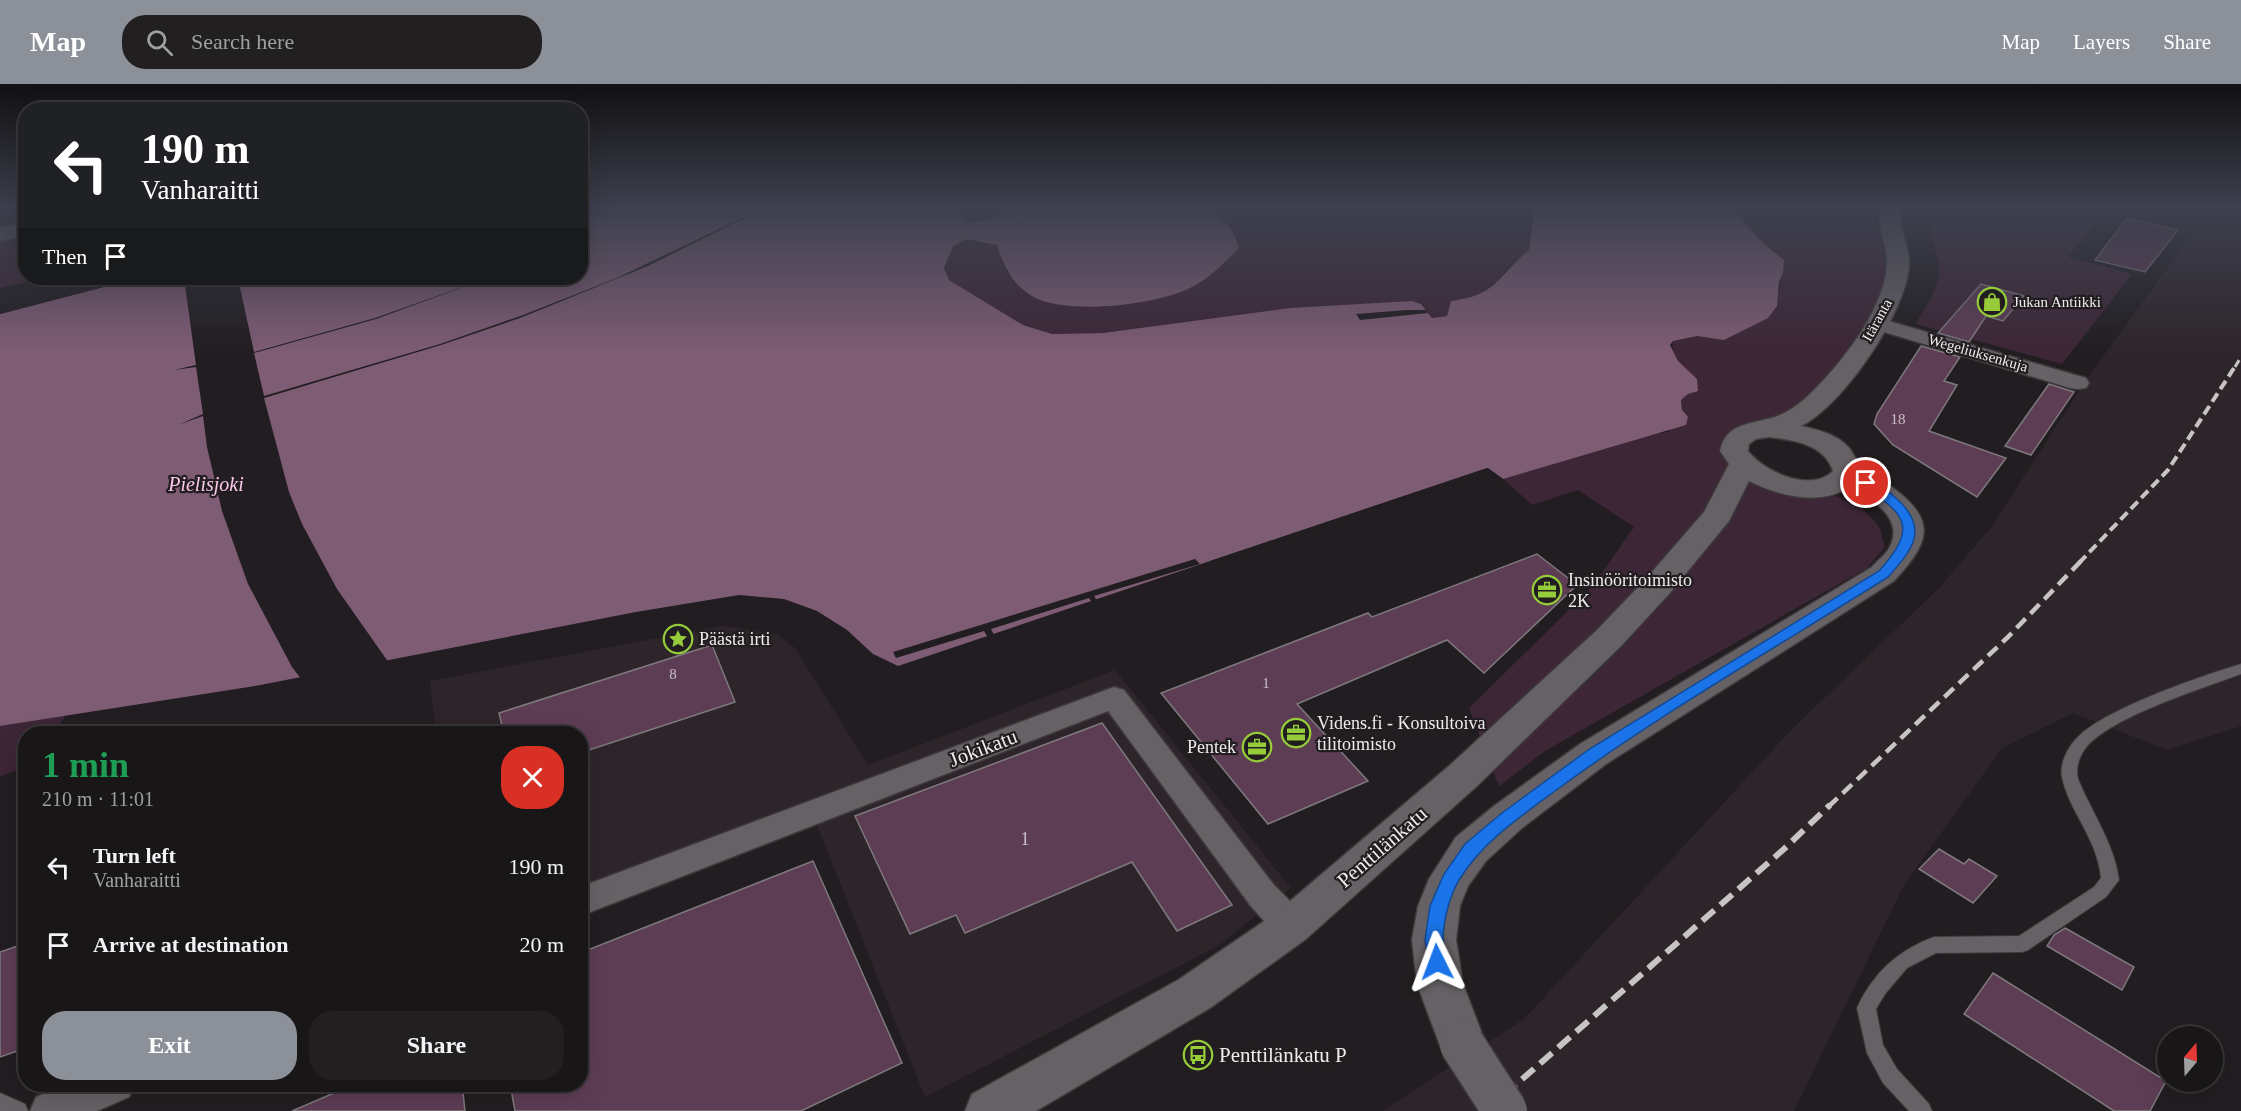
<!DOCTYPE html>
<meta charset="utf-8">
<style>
body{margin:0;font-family:Georgia,serif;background:#221f21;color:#f1f3f6;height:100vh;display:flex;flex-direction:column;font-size:22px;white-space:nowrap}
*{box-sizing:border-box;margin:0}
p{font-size:20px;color:#9f9fa2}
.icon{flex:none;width:33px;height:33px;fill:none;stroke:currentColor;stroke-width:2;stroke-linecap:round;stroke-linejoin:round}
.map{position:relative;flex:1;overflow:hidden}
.drawer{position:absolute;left:18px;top:642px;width:570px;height:366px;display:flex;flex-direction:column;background:#191618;border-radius:24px;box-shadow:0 6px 24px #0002,0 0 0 2px #373537}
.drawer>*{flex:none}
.banner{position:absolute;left:18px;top:18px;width:570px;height:183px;border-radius:24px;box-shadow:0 6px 24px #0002,0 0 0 2px #373537;background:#202124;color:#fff;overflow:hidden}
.needle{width:39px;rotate:19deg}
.tools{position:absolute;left:2157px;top:942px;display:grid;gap:12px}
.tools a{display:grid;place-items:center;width:66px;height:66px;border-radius:50%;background:#191618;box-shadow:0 6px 24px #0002,0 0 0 2px #373537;font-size:30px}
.pin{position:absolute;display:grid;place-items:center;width:51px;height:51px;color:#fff;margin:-26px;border:3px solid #fff;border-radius:50%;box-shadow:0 2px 6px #0007}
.me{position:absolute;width:66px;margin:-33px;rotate:357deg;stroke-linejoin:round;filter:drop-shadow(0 0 4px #0008)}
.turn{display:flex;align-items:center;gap:21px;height:126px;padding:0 24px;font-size:27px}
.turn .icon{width:78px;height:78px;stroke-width:2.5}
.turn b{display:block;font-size:42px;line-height:51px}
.then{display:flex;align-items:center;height:57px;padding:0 24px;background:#0003;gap:12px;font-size:22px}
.round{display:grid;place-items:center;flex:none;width:63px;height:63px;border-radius:24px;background:#221f21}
.overview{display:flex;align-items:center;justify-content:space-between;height:102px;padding:0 24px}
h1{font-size:36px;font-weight:800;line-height:45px;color:#1e9e55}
.action{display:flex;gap:12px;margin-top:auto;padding:12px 24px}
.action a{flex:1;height:69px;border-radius:24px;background:#8c9099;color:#fff;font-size:24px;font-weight:800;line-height:69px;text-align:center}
.action a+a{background:#221f21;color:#f1f3f6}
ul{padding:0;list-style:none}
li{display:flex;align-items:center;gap:18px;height:78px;padding:0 24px}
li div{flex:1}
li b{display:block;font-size:22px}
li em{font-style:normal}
header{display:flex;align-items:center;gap:36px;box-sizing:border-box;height:84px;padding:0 30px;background:#8c9099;color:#fff}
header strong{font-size:28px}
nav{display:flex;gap:33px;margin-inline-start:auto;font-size:21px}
.search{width:420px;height:54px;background:#221f21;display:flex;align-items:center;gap:15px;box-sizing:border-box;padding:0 21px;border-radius:24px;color:#9f9fa2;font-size:22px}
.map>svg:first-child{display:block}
.built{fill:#2e252b}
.green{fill:#3d2636}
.water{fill:#7e5c74}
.pier{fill:#211d20}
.building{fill:#5d3d54;stroke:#7e797c;stroke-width:1.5}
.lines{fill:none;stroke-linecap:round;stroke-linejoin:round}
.service-casing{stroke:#3d393c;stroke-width:2}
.minor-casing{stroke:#3d393c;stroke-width:3}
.tertiary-casing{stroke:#3d393c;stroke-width:3}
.service{fill:#666165;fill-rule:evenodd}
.minor{fill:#666165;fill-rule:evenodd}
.tertiary{fill:#666165;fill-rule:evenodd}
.rail-far3{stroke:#c7c4c6;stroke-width:3;stroke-dasharray:8 4.5;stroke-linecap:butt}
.rail-far2{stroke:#c7c4c6;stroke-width:4;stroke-dasharray:10 5;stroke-linecap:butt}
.rail-far1{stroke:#c7c4c6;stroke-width:4.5;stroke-dasharray:13 7;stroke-linecap:butt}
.rail{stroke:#c7c4c6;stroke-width:6;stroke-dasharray:16 8;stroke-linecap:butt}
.tertiary-bridge-casing{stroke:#3d393c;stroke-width:47;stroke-linecap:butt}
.tertiary-bridge{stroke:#666165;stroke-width:44}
.route{fill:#1a73e8;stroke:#114b97;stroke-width:1.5}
.labels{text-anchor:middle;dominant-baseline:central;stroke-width:4.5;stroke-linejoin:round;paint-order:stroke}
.far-poi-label{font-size:15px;fill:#eeebed;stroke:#211d20;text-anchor:start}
.far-street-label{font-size:15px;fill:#eeebed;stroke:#211d20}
.number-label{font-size:15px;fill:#cac0c7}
.poi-label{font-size:18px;fill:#eeebed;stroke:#211d20;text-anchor:start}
.near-number-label{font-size:18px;fill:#cac0c7}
.water-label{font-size:20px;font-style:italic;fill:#fac9ea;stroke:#211d20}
.near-street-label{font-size:21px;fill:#eeebed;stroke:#211d20}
.near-poi-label{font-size:21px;fill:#eeebed;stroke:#211d20;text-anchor:start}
</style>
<header>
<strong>Map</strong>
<div class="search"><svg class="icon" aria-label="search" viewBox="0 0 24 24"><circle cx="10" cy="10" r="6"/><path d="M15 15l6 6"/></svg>Search here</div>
<nav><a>Map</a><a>Layers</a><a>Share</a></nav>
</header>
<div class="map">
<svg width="2241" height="1027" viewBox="0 0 2241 1027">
<rect width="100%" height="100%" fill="#211d20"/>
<path class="built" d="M2211 125H2241V642L2167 666 2073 629 2002 664 1904 801 1794 1027H1382L1524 935 1792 645 1940 503 1992 442 2090 290Z
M722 542 777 550 795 564 868 681 1115 586 1291 804 1218 862 925 1013 815 736 581 828 580 650 436 649 430 597Z"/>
<path class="green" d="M1008 125 989 136 967 138 956 126Z
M1206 125H1530C1533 138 1534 151 1530 163 1528 169 1521 172 1517 176 1488 203 1495 212 1451 217L1447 232 1432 234 1421 220 1412 217 1103 249 1052 250 1023 241 949 196 944 184 953 162 967 155 997 161 1007 188 1032 212 1075 223 1210 192 1239 164 1220 133Z
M1737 125H1865L1887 153 1892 178 1877 227 1818 305 1762 343 1742 346 1738 381C1774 392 1862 410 1880 445 1882 451 1883 458 1885 463L1867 484 1545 667 1499 702 1469 624 1592 503 1634 443 1578 406 1532 421 1503 395 1648 351 1668 348 1682 326 1681 316 1688 310 1686 286 1672 271 1673 256 1777 222C1778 206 1783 192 1784 176 1767 163 1746 144 1737 125Z
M1971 127 2095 140 2068 173 2132 190 2062 280 1916 240C1924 224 1937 207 1939 189 1941 171 1927 152 1930 134L1944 138 1956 130Z
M25 152 26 194H45L0 204V158Z
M67 630 53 649 26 650 25 682 0 693V642Z"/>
<path class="water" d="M581 125H957L967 138 989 136 1008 125H1206C1224 135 1234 145 1239 164 1224 179 1209 195 1190 204 1156 221 1065 232 1032 212 1013 201 1003 181 997 161L967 155 953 162 944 184 949 196 1023 241 1052 250 1103 249 1290 224 1412 217 1421 220 1432 234 1447 232 1451 217C1498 211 1496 193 1529 166L1533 138 1530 125H1737C1746 145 1767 163 1784 176L1783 189 1779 198 1777 222 1768 234 1724 256 1697 252 1673 257 1670 261 1678 277 1697 295 1698 307 1688 310 1681 316 1682 326 1688 333 1686 341 1503 395 1487 384 898 582 873 570 847 546 817 527 784 515 739 511 636 528 255 602 0 642V230L138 194H580Z"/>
<path class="pier" d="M760 125H763L648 182 520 234 441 261 264 314 289 408 302 440 337 505 389 579 302 596 292 583 248 500 222 427 207 363 203 332 178 341 203 330 196 283 174 286 196 281 184 194H238L254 268 375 234 488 194 376 235 254 269 264 312 440 260 523 231 617 194Z
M126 194H138L0 230V227Z
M1407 226H1426L1428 229 1360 236 1356 230Z
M1488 384 1506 397 1502 398 1487 387 1213 479 1210 477Z
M1195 475 1200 480 1094 512 1098 518 1093 520 1089 514 991 545 995 553 989 555 984 547 896 574 893 568Z"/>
<path class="building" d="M2127 134 2178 146 2145 188 2095 176Z
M1981 200 2024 212 2003 237 1986 232 1969 258 1938 249Z
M1921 262 1960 273 1944 297 1957 301 1929 347 2006 374 1977 413 1893 361 1874 340 1877 330Z
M2049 300 2074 308 2031 371 2005 362Z
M1537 470 1577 501 1484 589 1447 556 1297 620 1368 697 1268 740 1161 609 1368 529 1372 533Z
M712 561 735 618 580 669V650H504L499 629Z
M1102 639 1232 821 1177 847 1132 778 965 849 956 831 910 850 855 732Z
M1939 765 1964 780 1969 775 1997 792 1973 819 1919 785Z
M813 777 902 979 801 1027H515L510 1000H580V869Z
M2065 844 2134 883 2122 906 2047 862 2054 851Z
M26 859V964L0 973V868Z
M1993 889 2166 997 2150 1027H2114L1964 930Z
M355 1000H462L465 1027H292Z"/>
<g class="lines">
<g class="service-casing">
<path id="service" d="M2241 580V590C2201 605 2117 631 2088 661 2080 670 2075 683 2078 695 2092 729 2114 759 2119 796L2106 813 2028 866 2022 868 1936 869 1907 884 1885 910 1876 925 1883 961 1897 985 1929 1020 1932 1027H1909L1883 999 1867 969 1857 924C1873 889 1898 866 1934 853L2019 852 2094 803 2101 794C2097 753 2069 728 2062 693 2059 679 2069 661 2079 652 2108 624 2201 592 2241 580Z
M0 1009 25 1020 28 1027H0Z"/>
</g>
<g class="minor-casing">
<path id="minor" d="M1878 234 2086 294 2089 299 2086 304 2078 305 2070 304 1871 244 1868 240 1871 236Z
M1114 603 1124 606 1274 801 1304 831 1309 842 1304 853 1291 857 1278 853 1250 821 1108 627 580 832V803Z
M67 1000H135L129 1013 97 1027H30L36 1013Z"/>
</g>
<g class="tertiary-casing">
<path id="tertiary" d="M1881 125H1901C1898 145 1910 161 1909 180 1908 226 1843 322 1801 342 1819 346 1839 351 1850 365 1854 371 1858 380 1862 384 1871 392 1884 397 1893 404 1940 438 1927 461 1894 497L1606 680 1522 744 1486 777 1468 802 1460 822 1456 856 1463 900 1486 960 1479 975 1462 982 1445 975 1417 900 1412 856 1418 822 1429 795 1456 753 1494 722 1580 660 1872 483C1877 477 1884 472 1888 466 1907 436 1873 416 1851 402 1821 423 1779 412 1749 397L1729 437 1669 510 1620 563 1477 702 1306 855 1210 924 1036 1027H965L972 1010 1178 896 1276 829 1449 682 1596 547 1645 496 1704 428 1729 380 1720 367C1727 333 1761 342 1786 328 1798 322 1808 312 1818 302 1846 273 1885 222 1887 180 1888 161 1876 145 1881 125ZM1769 353C1794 356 1824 360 1833 387 1811 409 1764 388 1748 367L1749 360 1756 355Z
M26 138V151L0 157V144Z"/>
</g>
<use href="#service" class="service"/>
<use href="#minor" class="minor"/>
<use href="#tertiary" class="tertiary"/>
<path class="rail-far3" d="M2235 283 2241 273"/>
<path class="rail-far2" d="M2079 479 2168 386 2236 281"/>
<path class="rail-far1" d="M1828 723 2008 553 2081 477"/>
<path class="rail" d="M1486 1027 1784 765 1830 721"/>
<g class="tertiary-bridge-casing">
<path id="tertiary-bridge" d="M1462 960 1505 1027"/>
</g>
<use href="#tertiary-bridge" class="tertiary-bridge"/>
</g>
<linearGradient id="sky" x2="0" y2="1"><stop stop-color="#121012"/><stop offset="0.46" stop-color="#3d404e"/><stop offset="1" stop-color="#3d404e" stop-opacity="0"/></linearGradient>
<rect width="2241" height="269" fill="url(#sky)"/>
<path class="route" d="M1866 396C1879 399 1889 408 1898 416 1930 446 1911 467 1888 493 1777 563 1661 629 1555 707 1520 733 1482 758 1459 796 1449 813 1443 838 1443 857 1444 867 1448 875 1444 884L1437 886 1430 884 1425 856 1430 822 1444 790 1465 760 1502 729 1588 666 1879 487C1917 445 1908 430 1862 402L1860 399Z"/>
<defs>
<g id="shop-ring" transform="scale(1.5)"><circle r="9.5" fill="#211d20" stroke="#96cc3a" stroke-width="1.5"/><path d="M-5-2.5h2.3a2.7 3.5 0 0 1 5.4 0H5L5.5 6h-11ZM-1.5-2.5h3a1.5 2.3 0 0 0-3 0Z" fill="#96cc3a"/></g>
<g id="office-ring" transform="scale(1.5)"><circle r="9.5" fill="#211d20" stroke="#96cc3a" stroke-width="1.5"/><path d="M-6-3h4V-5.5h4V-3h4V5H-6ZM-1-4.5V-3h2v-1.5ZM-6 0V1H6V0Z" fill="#96cc3a"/></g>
<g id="sight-ring" transform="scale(1.5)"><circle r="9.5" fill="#211d20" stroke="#96cc3a" stroke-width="1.5"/><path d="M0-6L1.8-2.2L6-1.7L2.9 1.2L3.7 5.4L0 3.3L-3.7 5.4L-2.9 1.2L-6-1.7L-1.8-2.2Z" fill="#96cc3a"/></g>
<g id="bus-ring" transform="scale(1.5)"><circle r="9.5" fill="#211d20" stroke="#96cc3a" stroke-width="1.5"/><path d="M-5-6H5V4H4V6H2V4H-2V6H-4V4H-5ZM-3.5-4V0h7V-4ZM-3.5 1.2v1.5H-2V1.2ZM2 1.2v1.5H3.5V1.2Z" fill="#96cc3a"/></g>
</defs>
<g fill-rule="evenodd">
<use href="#shop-ring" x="1992" y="218"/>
<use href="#office-ring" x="1547" y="506"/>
<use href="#sight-ring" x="678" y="555"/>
<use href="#office-ring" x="1296" y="649"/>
<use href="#office-ring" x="1257" y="663"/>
<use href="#bus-ring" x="1198" y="971"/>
</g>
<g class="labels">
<g class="far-poi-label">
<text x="2013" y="218">Jukan Antiikki</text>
</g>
<g class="far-street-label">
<text transform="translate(1877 236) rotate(-61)">Itäranta</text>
<text transform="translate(1978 269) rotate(16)">Wegeliuksenkuja</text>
</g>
<g class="number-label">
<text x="1898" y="335">18</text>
<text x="673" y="590">8</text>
<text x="1266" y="599">1</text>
</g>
<g class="poi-label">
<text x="1568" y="496">Insinööritoimisto<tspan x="1568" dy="21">2K</tspan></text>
<text x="699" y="555">Päästä irti</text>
<text x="1317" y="639">Videns.fi - Konsultoiva<tspan x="1317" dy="21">tilitoimisto</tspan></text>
<text x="1236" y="663" text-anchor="end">Pentek</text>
</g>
<g class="near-number-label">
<text x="1025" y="755">1</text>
</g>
<g class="water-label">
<text x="206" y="400">Pielisjoki</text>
</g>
<g class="near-street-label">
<text transform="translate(983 664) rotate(-21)">Jokikatu</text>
<text transform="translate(1382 763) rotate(-41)">Penttilänkatu</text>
</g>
<g class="near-poi-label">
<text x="1219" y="971">Penttilänkatu P</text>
</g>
</g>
</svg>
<div class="tools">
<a><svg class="needle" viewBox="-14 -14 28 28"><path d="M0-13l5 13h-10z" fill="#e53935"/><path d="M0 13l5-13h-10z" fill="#9f9fa2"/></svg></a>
</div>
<div class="pin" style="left:1866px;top:399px;background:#d93025"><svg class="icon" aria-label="arrive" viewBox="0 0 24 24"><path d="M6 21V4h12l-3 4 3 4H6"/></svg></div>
<svg class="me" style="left:1437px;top:878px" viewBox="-20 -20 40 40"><path d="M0-17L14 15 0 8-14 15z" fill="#1a73e8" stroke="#fff" stroke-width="4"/></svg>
<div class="banner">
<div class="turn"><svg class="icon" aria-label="left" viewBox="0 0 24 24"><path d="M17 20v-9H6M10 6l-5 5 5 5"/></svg><div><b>190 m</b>Vanharaitti</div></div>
<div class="then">Then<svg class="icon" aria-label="arrive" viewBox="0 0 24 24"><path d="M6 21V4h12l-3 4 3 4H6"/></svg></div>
</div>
<section class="drawer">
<div class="overview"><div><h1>1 min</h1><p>210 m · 11:01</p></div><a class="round" style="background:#d93025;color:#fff"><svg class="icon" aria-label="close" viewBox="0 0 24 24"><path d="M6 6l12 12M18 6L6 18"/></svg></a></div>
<ul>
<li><svg class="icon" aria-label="left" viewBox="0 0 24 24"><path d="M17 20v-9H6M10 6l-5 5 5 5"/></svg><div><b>Turn left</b><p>Vanharaitti</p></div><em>190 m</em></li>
<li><svg class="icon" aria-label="arrive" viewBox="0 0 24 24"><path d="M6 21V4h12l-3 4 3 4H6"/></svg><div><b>Arrive at destination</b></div><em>20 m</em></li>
</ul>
<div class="action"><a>Exit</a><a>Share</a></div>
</section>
</div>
